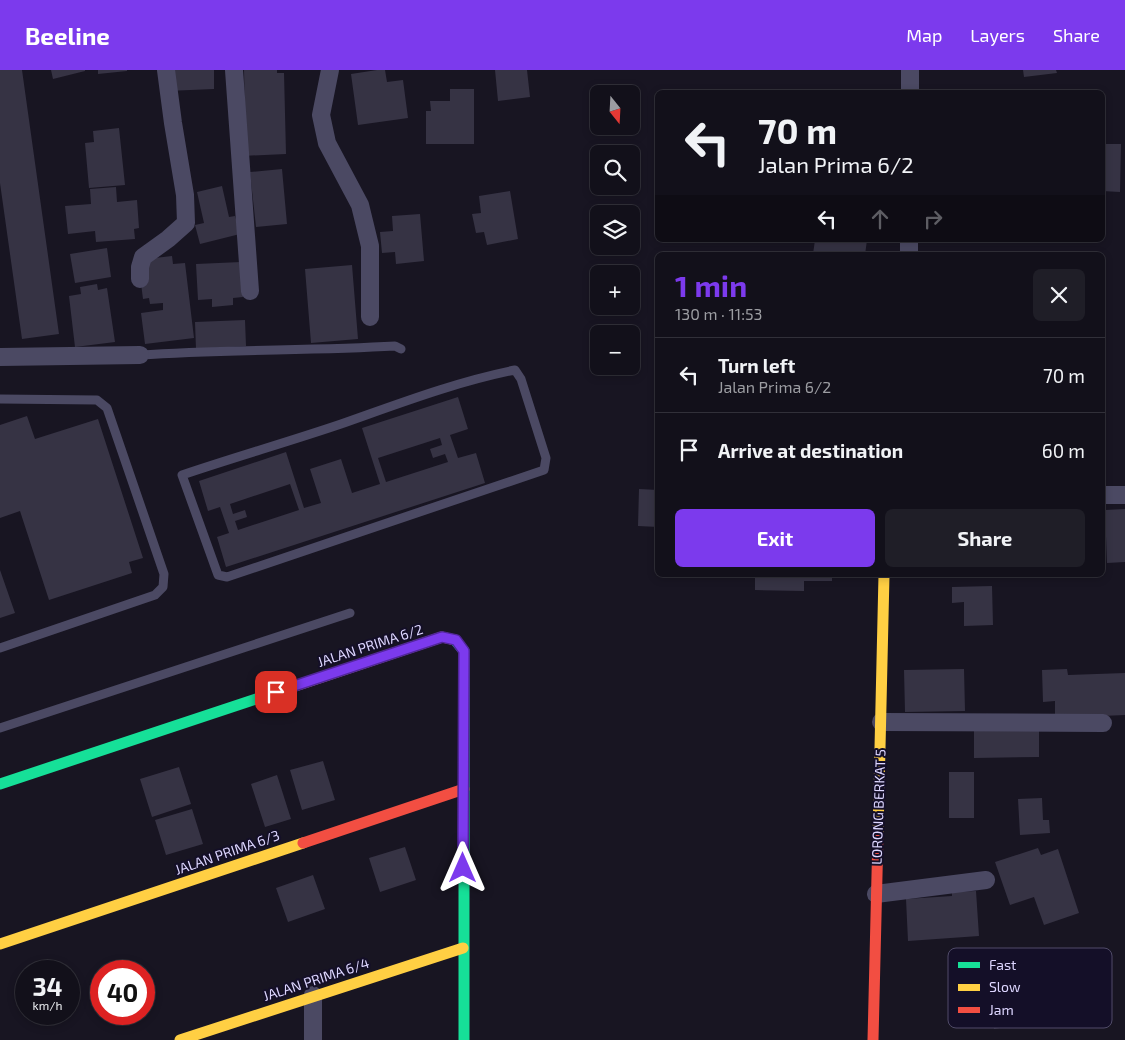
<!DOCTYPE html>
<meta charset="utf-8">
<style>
body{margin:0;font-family:"Exo 2",sans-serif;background:#1f1e27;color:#f1f3f6;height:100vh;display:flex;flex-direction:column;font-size:19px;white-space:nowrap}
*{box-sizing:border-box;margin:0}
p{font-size:16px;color:#9c9da2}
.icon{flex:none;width:28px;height:28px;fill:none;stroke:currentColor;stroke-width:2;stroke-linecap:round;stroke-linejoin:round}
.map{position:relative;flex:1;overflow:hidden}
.drawer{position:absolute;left:655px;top:182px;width:450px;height:325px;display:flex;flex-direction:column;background:#12101a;border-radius:8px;box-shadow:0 2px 8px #0003,0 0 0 1px #313039}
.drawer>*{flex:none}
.hud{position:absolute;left:655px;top:20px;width:450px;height:152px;border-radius:8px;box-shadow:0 2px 8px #0003,0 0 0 1px #313039;background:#12101a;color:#f1f3f6;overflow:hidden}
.needle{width:32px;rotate:162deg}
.controls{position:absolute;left:590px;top:15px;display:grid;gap:10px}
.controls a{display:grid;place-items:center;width:50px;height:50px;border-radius:8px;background:#12101a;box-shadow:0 2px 8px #0003,0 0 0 1px #313039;font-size:25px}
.speed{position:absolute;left:15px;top:890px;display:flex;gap:10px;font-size:25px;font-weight:700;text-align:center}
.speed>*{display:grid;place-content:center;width:65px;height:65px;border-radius:50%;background:#12101a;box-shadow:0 2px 8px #0003,0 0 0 1px #313039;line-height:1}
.speed small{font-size:12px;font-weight:400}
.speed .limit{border:8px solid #d22;background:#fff;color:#111}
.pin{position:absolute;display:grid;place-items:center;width:42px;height:42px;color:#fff;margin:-21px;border-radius:10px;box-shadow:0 2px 8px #0006}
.me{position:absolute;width:55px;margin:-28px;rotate:0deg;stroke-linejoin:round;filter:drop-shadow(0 0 4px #0008)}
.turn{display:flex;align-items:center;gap:18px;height:105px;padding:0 20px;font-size:22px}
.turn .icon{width:65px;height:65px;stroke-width:2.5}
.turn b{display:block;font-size:35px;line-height:42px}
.lanes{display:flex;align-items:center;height:48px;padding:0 20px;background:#0003;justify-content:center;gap:25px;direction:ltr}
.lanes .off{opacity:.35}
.round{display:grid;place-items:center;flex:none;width:52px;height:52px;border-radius:8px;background:#1f1e27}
.head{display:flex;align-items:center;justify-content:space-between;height:85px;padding:0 20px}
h1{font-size:30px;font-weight:700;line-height:38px;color:#7c3aed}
.primary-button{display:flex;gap:10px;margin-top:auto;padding:10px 20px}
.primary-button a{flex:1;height:58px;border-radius:8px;background:#7c3aed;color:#fff;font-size:20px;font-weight:700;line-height:58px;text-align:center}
.primary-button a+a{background:#1f1e27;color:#f1f3f6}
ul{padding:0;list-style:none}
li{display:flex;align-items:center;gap:15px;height:75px;padding:0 20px;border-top:1px solid #313039}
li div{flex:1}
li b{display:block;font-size:19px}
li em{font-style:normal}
header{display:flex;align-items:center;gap:30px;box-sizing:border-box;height:70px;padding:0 25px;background:#7c3aed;color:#fff}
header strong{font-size:24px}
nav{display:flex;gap:28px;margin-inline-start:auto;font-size:18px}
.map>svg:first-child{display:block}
.building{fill:#363344;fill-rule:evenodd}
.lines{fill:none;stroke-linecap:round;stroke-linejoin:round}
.lane{stroke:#4b4963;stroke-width:9}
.street{stroke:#4b4963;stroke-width:18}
.fast{stroke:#16e098;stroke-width:11}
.slow{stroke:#ffcf43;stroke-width:11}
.jam{stroke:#f24e42;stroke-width:11}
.route-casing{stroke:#51269a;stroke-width:12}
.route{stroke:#7c3aed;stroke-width:9}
.labels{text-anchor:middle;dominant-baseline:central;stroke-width:4;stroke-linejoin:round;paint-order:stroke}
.street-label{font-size:14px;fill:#ddd6ff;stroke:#140f28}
.key{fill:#140f28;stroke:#504b68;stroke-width:1}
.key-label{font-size:14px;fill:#ddd6ff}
</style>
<header>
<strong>Beeline</strong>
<nav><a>Map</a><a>Layers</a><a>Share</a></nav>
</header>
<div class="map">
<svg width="1125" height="970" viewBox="0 0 1125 970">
<rect width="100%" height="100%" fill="#181522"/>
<path class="building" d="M0 0H22L59 264 22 269 0 113Z
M51 0H85V1L53 9Z
M98 0H127V1L98 4Z
M166 0H214V19L167 21Z
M244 0H277V3H284L286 84 242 86 245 44Z
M377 0H385L387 12 403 10 408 48 358 55 351 4Z
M495 0H527L530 27 498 31Z
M1023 0H1056L1057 3 1024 7Z
M450 19H474V74H426V41H431L430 31H450Z
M119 58 125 115 89 118 85 73 94 72 93 61Z
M1102 74H1121L1120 122 1102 121Z
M282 99 287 154 256 157 250 102Z
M222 116 229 147 235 146 240 164 200 174 195 155 204 153 197 122Z
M116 117 117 132 137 130 139 158 134 159 135 169 96 172 95 161 68 164 65 136 91 134 90 119Z
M510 121 518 169 487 175 484 162 476 163 472 144 481 143 479 126Z
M420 144 424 191 396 194 395 182 382 183 380 162 393 161 392 146Z
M815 170H867L865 185 813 184Z
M107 178 111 207 75 213 70 184Z
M172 186 173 194 185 193 194 268 145 274 141 243 163 240V233L150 234 149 228 143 229 138 190Z
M241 192 243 227 233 228V235L212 237V229L198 230 196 194Z
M352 195 358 269 311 273 305 199Z
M97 214 98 220 107 218 115 272 75 277 69 226 81 224 80 217Z
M245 250 246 276 196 279 195 252Z
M458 327 468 359 450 365 458 388 476 383 485 413 226 497 217 467 229 463 220 437 208 441 199 411 286 382 304 438 321 433 310 399 341 389 352 423 380 414 362 358ZM440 368 442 375 430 379 433 388 445 384 448 392 386 412 378 388ZM290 414 299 440 238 460 235 451 247 447 245 440 233 444 230 434Z
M27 346 35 369 98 349 143 488 129 492 132 503 49 530 20 441 0 448V355Z
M639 419 658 420V457L638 456Z
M1125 439V492L1107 493 1105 440Z
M0 500 15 543 0 548Z
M755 505H832V511H804V521L755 520Z
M992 516 993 555 964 556V532L952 533V517Z
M964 599 965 641 905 642 904 600Z
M1067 599 1068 605 1125 603V645L1055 648V631L1043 632 1042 600Z
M1039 657V687L974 688V658Z
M323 691 335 730 302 740 290 700Z
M179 697 191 734 152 747 140 709Z
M949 702H974V748H949Z
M277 705 291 749 265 757 251 714Z
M1042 728 1043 750H1049L1050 763 1020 765 1018 729Z
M192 739 203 774 166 785 155 750Z
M405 777 416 810 380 822 369 788Z
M1038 778 1041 785 1058 779 1079 843 1044 855 1034 827 1010 835 995 792Z
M313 805 325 839 288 852 276 818Z
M976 821 979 866 908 871 906 829 952 826V822Z
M1010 891 1012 905 1021 903 1022 909 1033 908 1035 922 1024 924 1027 944 1010 947 1011 956 994 959 990 936 977 939 972 911 982 909 980 896Z"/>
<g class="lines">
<path class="lane" d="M140 285C225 279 310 281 395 276L401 279
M515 300 521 309 546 388 544 400 227 507 218 505 182 405C235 387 288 372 341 354 398 334 455 312 515 300Z
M0 329 97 330 107 338 164 504 163 517 155 525 0 578
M0 658 350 543"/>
<path class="street" d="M234 0 250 221
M330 0 321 45 327 73 360 135 370 176V247
M910 22V0
M909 185V170
M140 209V197L143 187 168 169 186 153 185 125 173 53 166 0
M0 287 140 285
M1102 425H1125
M881 652 1103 653
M876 824 986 810
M313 925V970"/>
<path class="fast" d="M455 570 464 581V970
M0 714 265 626"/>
<path class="slow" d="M265 626 442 567 455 570
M878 764 884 505
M0 874 303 773
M180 970 463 878"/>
<path class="jam" d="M303 773 464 719
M873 970 878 764"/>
</g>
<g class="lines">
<g class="route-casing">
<path id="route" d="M276 622 442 567 456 570 464 581 463 798"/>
</g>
<use href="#route" class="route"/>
</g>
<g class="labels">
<g class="street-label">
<text transform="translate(370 575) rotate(-18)">JALAN PRIMA 6/2</text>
<text transform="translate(878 737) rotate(-88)">LORONG BERKAT 5</text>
<text transform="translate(227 782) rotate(-19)">JALAN PRIMA 6/3</text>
<text transform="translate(316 909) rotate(-18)">JALAN PRIMA 6/4</text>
</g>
</g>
<rect x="948" y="878" width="164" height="80" rx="8" class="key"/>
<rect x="958" y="892" width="22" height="6" fill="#16e098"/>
<rect x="958" y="914" width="22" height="7" fill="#ffcf43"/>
<rect x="958" y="937" width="22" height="6" fill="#f24e42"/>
<g class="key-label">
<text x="989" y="900">Fast</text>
<text x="989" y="922">Slow</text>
<text x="989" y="945">Jam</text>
</g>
</svg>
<div class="controls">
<a><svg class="needle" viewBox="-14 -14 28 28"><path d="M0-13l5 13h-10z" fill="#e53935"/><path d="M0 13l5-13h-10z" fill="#9c9da2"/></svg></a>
<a><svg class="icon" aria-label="search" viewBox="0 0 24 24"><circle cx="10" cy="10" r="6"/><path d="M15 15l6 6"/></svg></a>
<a><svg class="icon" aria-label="layers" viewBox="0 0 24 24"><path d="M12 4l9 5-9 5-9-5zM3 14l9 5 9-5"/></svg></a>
<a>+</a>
<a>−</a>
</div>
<div class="speed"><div>34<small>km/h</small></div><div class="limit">40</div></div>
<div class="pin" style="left:276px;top:622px;background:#d93025"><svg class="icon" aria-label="arrive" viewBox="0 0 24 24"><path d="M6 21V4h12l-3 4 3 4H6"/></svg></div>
<svg class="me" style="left:463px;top:798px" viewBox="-20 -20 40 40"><path d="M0-17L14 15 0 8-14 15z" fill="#7c3aed" stroke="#fff" stroke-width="4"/></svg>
<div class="hud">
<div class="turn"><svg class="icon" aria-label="left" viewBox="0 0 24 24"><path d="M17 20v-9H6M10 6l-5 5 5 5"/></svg><div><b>70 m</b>Jalan Prima 6/2</div></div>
<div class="lanes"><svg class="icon" aria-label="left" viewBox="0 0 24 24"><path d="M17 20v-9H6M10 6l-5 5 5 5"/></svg><svg class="icon off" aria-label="ahead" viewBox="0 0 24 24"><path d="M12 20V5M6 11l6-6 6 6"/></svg><svg class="icon off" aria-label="right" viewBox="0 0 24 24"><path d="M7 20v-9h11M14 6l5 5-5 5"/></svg></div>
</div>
<section class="drawer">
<div class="head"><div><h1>1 min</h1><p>130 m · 11:53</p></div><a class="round"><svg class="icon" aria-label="close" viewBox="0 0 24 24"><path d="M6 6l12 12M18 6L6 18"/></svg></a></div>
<ul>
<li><svg class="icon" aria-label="left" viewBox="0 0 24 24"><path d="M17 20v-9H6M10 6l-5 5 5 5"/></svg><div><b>Turn left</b><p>Jalan Prima 6/2</p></div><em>70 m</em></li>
<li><svg class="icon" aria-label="arrive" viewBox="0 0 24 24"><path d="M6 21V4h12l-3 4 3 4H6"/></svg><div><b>Arrive at destination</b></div><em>60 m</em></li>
</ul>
<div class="primary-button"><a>Exit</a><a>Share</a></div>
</section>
</div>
